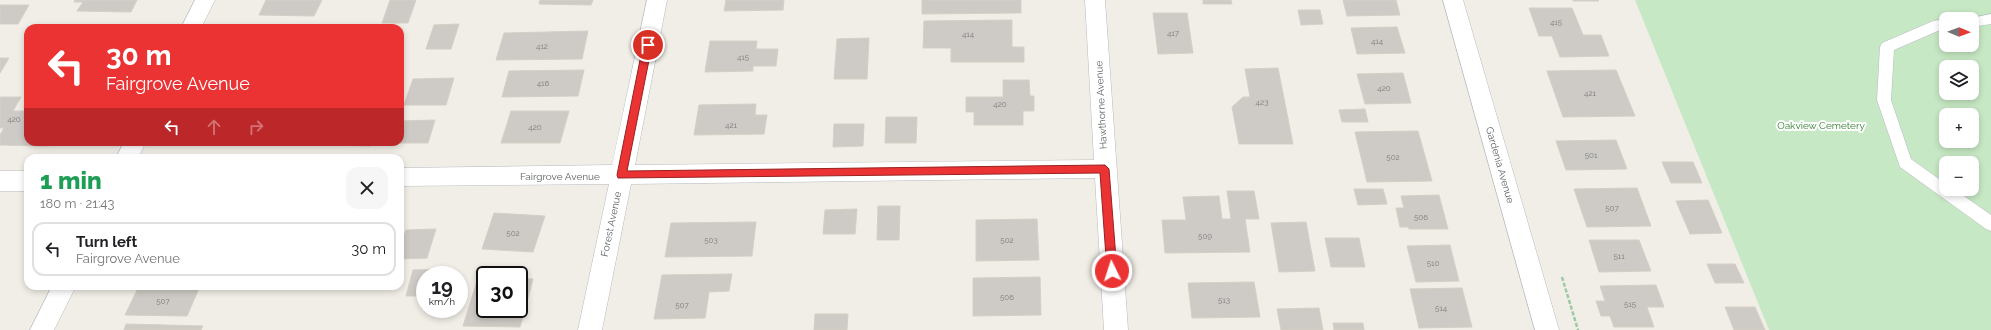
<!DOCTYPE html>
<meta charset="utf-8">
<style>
body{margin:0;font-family:Raleway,sans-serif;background:#f6f6f6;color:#202124;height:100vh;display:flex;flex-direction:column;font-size:15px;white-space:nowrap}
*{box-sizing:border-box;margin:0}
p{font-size:13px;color:#757577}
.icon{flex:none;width:22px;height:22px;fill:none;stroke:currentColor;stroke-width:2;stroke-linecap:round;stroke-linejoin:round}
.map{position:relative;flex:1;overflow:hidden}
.drawer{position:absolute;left:24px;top:154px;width:380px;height:136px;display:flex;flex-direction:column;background:#fff;border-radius:12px;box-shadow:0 2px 6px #0003}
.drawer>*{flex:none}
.top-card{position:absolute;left:24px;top:24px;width:380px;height:122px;border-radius:12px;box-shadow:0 2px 6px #0003;background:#eb3334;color:#fff;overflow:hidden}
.needle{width:26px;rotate:91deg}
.controls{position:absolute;left:1939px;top:12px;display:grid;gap:8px}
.controls a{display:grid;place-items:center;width:40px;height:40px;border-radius:8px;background:#fff;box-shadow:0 2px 6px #0003;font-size:20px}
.speed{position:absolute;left:416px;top:266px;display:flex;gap:8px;font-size:20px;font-weight:700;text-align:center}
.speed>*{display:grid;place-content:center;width:52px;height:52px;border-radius:50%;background:#fff;box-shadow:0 2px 6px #0003;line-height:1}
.speed small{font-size:10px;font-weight:400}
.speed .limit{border:2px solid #111;border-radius:6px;background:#fff;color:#111}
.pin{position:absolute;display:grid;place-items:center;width:34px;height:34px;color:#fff;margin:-17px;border:2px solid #fff;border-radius:50%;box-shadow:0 1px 4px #0007}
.me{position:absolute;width:44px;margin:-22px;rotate:356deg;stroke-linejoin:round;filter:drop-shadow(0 0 3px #0008)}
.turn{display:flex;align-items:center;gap:14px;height:84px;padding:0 16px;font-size:18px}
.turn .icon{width:52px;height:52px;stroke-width:2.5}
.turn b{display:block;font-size:28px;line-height:34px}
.lanes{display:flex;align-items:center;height:38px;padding:0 16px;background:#0003;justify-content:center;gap:20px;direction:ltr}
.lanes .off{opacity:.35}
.round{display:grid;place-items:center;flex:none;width:42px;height:42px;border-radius:12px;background:#f6f6f6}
.head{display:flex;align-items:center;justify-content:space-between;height:68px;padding:0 16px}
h1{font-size:24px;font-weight:800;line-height:30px;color:#1e9e55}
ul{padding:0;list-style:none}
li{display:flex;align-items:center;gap:12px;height:54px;margin:0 8px 6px;padding:0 8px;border:2px solid #e0e0e0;border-radius:12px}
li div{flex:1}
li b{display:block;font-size:15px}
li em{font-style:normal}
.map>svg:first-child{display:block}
.green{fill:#c7e8c4;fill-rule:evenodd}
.building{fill:#cecbc6;stroke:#d5cfc5}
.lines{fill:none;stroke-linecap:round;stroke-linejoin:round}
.service-casing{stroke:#b7babd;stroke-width:1}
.minor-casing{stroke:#b7babd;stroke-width:1}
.tertiary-casing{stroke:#b7babd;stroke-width:1}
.path{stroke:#9dc9a6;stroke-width:2.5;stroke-dasharray:4 2;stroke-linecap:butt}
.service{fill:#fff;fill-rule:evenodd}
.minor{fill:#fff;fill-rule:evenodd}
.tertiary{fill:#fff;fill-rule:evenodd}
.route{fill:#eb3334;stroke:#992122}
.labels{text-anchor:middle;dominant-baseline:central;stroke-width:4;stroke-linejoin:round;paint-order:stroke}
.number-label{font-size:8px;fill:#7a7d7f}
.street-label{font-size:10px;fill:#5e6367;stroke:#fff}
.park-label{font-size:10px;fill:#368133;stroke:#fff}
</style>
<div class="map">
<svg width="1991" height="330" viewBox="0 0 1991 330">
<rect width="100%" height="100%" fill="#f1eee7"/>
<path class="green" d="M1635 0H1991V330H1769ZM1946 19H1972V45H1946ZM1946 67H1972V93H1946ZM1946 115H1972V141H1946ZM1946 163H1972V189H1946Z"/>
<path class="building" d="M75 0H137L131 12 77 11 83 2H74Z
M266 0H322L314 16 259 15Z
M390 0H416L408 23H382Z
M540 0H593L591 5 539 4Z
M726 0H784L783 10 724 11Z
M922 0H1021V13L922 14Z
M1203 0H1231L1232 4H1203Z
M1343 0H1396L1400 15 1347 16Z
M1573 0H1598L1599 1H1573Z
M0 5H29L18 24H0Z
M1529 8H1572L1583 35H1601L1609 56 1560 57 1552 36H1539Z
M1298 10H1320L1323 24 1301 25Z
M1153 13H1187L1193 53 1158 54Z
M1012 20V47H1024V62H951V48H923L924 21Z
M459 24 451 49H426L434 25Z
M254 26 317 27V28H253Z
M1397 27 1405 53 1357 54 1351 28Z
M588 31 582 59 496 60 504 33Z
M869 38 867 79H834L837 39Z
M710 41H757L756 49H778L776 66H753V71L705 72Z
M0 58H9L0 73Z
M1278 68 1293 144H1239L1232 107 1243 97H1250L1245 69Z
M584 70 578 96 502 97 509 71Z
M1616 70 1635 116 1563 117 1547 71Z
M1403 73 1411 103 1365 104 1357 74Z
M454 78 446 105H404L413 79Z
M1003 80H1029L1030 96H1034V111H1023V125H974V112H966V97H1003Z
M0 97H21L13 111H28V142H51L49 146 0 145V135L4 128H0Z
M756 104 755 115H767L764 134 694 135 699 105Z
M1365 109 1368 122H1342L1339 110Z
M511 111H569L560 143H501Z
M886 117H917L916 143H885Z
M435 120 428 143H393L400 142 401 121Z
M834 124H864L863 146 833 147Z
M1418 131 1432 181 1367 182 1355 132Z
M1616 140 1627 169 1566 170 1556 141Z
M329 142H371L370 146 328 145Z
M1662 162H1693L1702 183H1671Z
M1637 188 1651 226 1587 227 1574 189Z
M1354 189H1383L1387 204 1358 205Z
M1227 191H1254L1259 219H1245L1250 252 1165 253 1162 220H1186L1183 197 1219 196 1222 219H1231Z
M1439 195 1448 229H1409L1408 227H1400L1396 208H1404L1401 196Z
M1708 200 1722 233 1690 234 1676 201Z
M878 206H900L899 240H877Z
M857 209 855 234H823L825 210Z
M494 213 545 216 533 252 482 249Z
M1037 219 1039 260 976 261V220Z
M756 222 752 256 665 257 671 223Z
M1306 222 1315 271 1279 272 1271 223Z
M436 229 427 258 400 259V248L406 230Z
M1325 238H1359L1365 267H1331Z
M1589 240H1639L1651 271 1599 272Z
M1450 245 1459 281 1416 282 1407 246Z
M1707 264H1735L1744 283H1715Z
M446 269 445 275H425V296H406L413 270Z
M732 274 729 291 709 292 705 318 654 319 662 275Z
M1040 277 1041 315 973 316V278Z
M478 278H485V309H519V278L533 279 520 327 463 326Z
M1254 282 1260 317 1192 318 1188 283Z
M1656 285 1664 307H1647L1654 327H1614L1610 316H1601L1596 301H1605L1600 286Z
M139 286H200L187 316 125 315Z
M1462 288 1472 327 1419 328 1410 289Z
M1725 307H1755L1765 330H1734Z
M1319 308 1323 330H1281L1277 309Z
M815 314H848L847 330H814Z
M1333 323H1363L1364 330H1334Z
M126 324 203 326 201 330H124Z"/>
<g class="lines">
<g class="service-casing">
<path id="service" d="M1991 14V24L1972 27V19H1967Z
M1946 19V29L1940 30 1894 50 1891 100 1911 159 1946 184V189H1954L1991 215V231L1986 229 1900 167 1877 100 1880 47 1882 43 1933 21Z"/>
</g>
<g class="minor-casing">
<path id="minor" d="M195 0H215L201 28H181Z
M647 0H667L635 165 1094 160 1085 0H1105L1128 330H1104L1095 178 631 184 602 330H578L609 184 400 186V168L612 165Z
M124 142H146L138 158H116Z
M0 171H28V191H0Z
M52 286H76L54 330H30Z"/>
</g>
<g class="tertiary-casing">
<path id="tertiary" d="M1443 0H1463L1559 330H1535Z"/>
</g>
<path class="path" d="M1562 277 1578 330"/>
<use href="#service" class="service"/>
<use href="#minor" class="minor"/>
<use href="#tertiary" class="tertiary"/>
</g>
<path class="route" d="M648 42 652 45 627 171 1105 165 1109 169 1117 271 1116 274H1109L1107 271 1100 173 618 178 617 175 643 45Z"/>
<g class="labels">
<g class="number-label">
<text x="1556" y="22">415</text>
<text x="1173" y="33">417</text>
<text x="968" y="34">414</text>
<text x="1377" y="41">414</text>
<text x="542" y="46">412</text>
<text x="743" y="57">415</text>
<text x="543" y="83">416</text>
<text x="1384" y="88">420</text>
<text x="1590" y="93">421</text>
<text x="1262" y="102">423</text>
<text x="1000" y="104">420</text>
<text x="14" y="119">420</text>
<text x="731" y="125">421</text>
<text x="535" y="127">420</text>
<text x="1591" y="155">501</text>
<text x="1393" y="157">502</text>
<text x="1612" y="208">507</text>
<text x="1421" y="217">506</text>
<text x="513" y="233">502</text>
<text x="1205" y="236">509</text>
<text x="711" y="240">503</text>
<text x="1007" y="240">502</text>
<text x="1619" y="256">511</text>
<text x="1433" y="263">510</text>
<text x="1007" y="297">506</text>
<text x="1224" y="300">513</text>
<text x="163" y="301">507</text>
<text x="1630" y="304">515</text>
<text x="682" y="305">507</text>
<text x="1441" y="308">514</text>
</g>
<g class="street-label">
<text transform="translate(1101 105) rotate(-93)">Hawthorne Avenue</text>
<text transform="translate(1500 165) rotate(74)">Gardenia Avenue</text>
<text x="560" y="176">Fairgrove Avenue</text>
<text transform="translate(611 224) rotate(-78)">Forest Avenue</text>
</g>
<g class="park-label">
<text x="1821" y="125">Oakview Cemetery</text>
</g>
</g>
</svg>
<div class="controls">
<a><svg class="needle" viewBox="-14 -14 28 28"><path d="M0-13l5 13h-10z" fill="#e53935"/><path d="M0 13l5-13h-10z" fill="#757577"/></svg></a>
<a><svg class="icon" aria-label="layers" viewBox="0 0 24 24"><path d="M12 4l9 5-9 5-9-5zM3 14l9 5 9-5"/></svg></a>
<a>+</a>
<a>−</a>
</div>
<div class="speed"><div>19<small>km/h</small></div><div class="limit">30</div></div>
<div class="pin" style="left:648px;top:45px;background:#d93025"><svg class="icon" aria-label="arrive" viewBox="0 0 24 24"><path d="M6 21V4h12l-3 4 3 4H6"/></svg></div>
<svg class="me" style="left:1112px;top:271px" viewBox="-20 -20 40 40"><circle r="17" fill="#eb3334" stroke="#fff" stroke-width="3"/><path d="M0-11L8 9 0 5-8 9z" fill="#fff"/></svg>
<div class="top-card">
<div class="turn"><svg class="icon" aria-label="left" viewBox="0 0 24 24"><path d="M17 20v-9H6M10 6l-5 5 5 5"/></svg><div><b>30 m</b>Fairgrove Avenue</div></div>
<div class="lanes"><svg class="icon" aria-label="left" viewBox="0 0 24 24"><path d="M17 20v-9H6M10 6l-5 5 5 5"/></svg><svg class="icon off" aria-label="ahead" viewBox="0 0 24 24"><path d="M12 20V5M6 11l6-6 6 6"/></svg><svg class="icon off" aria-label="right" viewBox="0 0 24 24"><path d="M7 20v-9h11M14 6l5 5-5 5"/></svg></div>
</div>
<section class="drawer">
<div class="head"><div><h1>1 min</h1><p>180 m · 21:43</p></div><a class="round"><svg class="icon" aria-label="close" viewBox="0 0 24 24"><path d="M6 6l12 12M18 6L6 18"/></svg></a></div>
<ul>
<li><svg class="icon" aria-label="left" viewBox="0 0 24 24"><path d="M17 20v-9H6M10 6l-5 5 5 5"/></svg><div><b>Turn left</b><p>Fairgrove Avenue</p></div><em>30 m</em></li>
</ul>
</section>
</div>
